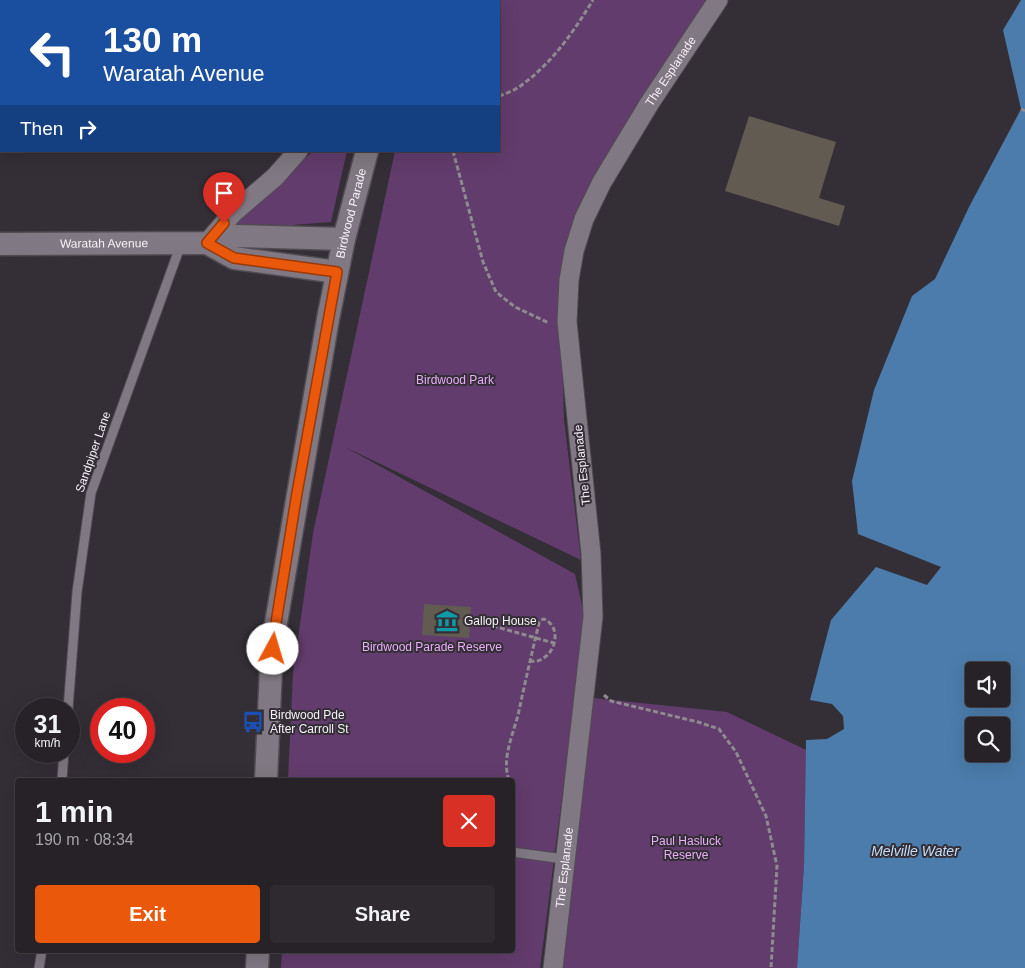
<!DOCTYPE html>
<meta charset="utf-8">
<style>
body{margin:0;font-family:Helvetica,sans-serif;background:#2f2a30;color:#f1f3f6;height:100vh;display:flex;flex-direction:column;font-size:19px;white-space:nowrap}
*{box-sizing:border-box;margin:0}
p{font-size:16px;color:#a4a4a8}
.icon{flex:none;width:28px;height:28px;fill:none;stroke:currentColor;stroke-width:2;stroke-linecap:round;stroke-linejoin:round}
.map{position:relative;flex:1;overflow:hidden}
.drawer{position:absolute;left:15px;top:778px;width:500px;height:175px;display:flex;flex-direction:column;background:#272228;border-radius:5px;box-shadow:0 5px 20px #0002,0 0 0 1px #433f45}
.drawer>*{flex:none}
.guide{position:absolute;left:0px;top:0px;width:500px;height:152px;box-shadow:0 5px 20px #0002,0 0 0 1px #433f45;background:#1a4fa0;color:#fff;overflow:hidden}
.buttons{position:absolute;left:965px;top:662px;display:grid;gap:10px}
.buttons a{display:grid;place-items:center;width:45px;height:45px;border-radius:5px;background:#272228;box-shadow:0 5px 20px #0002,0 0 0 1px #433f45;font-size:25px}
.speed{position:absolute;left:15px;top:698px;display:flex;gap:10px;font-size:25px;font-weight:700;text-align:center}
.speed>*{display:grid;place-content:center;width:65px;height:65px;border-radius:50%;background:#272228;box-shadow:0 5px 20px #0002,0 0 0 1px #433f45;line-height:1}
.speed small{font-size:12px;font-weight:400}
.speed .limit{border:8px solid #d22;background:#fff;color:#111}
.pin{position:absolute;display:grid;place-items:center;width:42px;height:42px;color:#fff;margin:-51px -21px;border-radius:50% 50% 50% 0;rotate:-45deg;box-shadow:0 0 5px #0007}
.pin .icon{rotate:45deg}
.me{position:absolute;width:55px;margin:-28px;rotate:6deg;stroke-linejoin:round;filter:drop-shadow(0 0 4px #0008)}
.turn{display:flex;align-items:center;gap:18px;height:105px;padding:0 20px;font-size:22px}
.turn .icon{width:65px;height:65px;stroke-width:2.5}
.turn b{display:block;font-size:35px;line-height:42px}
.then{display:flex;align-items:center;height:48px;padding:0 20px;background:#0003;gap:10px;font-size:19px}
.round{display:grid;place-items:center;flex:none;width:52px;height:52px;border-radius:5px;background:#2f2a30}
.summary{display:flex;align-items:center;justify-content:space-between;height:85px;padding:0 20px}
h1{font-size:30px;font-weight:700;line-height:38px}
.primary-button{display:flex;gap:10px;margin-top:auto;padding:10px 20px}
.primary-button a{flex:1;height:58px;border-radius:5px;background:#ea580c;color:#fff;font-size:20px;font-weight:700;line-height:58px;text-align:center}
.primary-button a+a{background:#2f2a30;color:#f1f3f6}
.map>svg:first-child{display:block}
.green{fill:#623c6c}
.water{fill:#4b7cab;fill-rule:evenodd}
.building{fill:#625b52}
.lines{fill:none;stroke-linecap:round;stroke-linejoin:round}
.service-casing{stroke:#504b51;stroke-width:11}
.minor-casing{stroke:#504b51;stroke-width:21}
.tertiary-casing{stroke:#504b51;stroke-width:25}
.path{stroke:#8f8a90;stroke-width:3;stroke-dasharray:5 2.5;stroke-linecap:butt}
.service{stroke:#807882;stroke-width:9}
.minor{stroke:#807882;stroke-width:19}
.tertiary{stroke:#807882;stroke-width:22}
.route-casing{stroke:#983908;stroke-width:12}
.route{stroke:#ea580c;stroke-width:9}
.labels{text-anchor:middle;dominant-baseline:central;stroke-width:4;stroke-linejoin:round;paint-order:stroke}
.street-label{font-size:12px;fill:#f6f2f7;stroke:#342e36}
.park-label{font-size:12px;fill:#e9aefa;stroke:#342e36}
.poi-label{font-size:12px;fill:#f6f2f7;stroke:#342e36;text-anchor:start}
.water-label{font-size:14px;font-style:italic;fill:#c1ddf8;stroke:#342e36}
</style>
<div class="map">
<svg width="1025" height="968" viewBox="0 0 1025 968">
<rect width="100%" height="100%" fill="#342e36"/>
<path class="green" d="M434 0H707L594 176 560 277 564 420 581 560 345 447 575 574 585 618 540 968H281L282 950H512V780H288L293 673 313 533 395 151H499V1H434Z
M313 151H347L331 222 228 230Z
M584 697 727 712 806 750 804 866 797 968H560Z"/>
<path class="water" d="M1021 0H1025V968H797L804 866 806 740 827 739 844 729 843 716 832 704 810 700 831 620 876 567 927 585 941 567 858 534 852 481 874 390 912 296 935 279 969 207 1021 109 1003 30ZM974 671H1001V699H974ZM974 726H1001V754H974Z"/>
<path class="building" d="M749 116 836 142 819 198 845 206 839 226 725 191Z
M424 604 471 607 469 638 422 635Z"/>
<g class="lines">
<g class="service-casing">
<path id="service" d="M174 1 175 0
M0 50H1
M68 709 77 592 91 493 181 244
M62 780 64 751
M512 852 564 859
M39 968 42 950"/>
</g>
<g class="minor-casing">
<g id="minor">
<path d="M26 1V0"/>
<path d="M0 138 1 131"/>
<path d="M207 243 233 213 275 177 298 151"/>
<path id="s1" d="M553 968 593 617 591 554 567 322 569 280 574 251 584 219 602 182 649 104 718 0"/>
</g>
</g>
<g class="tertiary-casing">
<g id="tertiary">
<path d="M408 1V0"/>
<path d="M207 243 234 258 337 272"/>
<path id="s2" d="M0 244 207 243 235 236 344 239"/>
<path id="s3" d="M266 780 271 668 275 629 328 319 344 239 367 151"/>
<path d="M257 968 258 950"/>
</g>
</g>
<path class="path" d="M499 96C507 93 516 90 523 84 553 62 574 31 593 0
M1021 109 1025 111
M453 151 483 262 496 292 515 307 549 323
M478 623 486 624 554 643
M604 695 611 701 698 722 719 729 736 752 766 816 777 866 771 968
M509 780C501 758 514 733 519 711 525 682 532 653 539 623L541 620 544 619C566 629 552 665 530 661
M512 788V800"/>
<use href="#service" class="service"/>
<use href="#minor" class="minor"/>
<use href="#tertiary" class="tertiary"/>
</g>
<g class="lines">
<g class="route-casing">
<path id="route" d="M224 223 207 243 234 258 337 272 297 493 275 629 273 649"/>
</g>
<use href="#route" class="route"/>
</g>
<defs>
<g id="museum-bare" transform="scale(1.725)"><path d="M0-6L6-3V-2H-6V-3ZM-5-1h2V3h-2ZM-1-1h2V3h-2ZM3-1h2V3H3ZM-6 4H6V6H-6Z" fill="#0f9aa8" stroke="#342e36" stroke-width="2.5" paint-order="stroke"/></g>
<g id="bus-bare" transform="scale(1.725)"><path d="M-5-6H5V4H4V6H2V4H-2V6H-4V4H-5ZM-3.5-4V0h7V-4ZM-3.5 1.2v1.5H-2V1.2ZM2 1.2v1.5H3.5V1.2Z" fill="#1a4fb4" stroke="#342e36" stroke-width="2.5" paint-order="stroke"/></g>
</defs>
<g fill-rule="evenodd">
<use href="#museum-bare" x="447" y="621"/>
<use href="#bus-bare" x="253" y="722"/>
</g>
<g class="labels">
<g class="street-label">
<text stroke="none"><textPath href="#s1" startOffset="926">The Esplanade</textPath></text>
<text stroke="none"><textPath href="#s3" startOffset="574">Birdwood Parade</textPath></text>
<text stroke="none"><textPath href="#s2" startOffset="104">Waratah Avenue</textPath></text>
<text transform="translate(93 452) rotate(-71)">Sandpiper Lane</text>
<text transform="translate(582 465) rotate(-96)">The Esplanade</text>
<text stroke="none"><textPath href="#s1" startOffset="101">The Esplanade</textPath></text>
</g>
<g class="park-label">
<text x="455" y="380">Birdwood Park</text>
<text x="432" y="647">Birdwood Parade Reserve</text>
<text x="686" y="841">Paul Hasluck<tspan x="686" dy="14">Reserve</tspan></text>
</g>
<g class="poi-label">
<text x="464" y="621">Gallop House</text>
<text x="270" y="715">Birdwood Pde<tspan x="270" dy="14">After Carroll St</tspan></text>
</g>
<g class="water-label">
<text x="915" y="851">Melville Water</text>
</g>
</g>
</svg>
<div class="buttons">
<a><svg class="icon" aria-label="sound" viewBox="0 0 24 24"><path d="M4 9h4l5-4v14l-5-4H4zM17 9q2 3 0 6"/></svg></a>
<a><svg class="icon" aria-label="search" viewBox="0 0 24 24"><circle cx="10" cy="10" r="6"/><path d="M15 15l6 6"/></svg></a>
</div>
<div class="speed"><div>31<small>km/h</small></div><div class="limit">40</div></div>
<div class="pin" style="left:224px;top:223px;background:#d93025"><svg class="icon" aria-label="arrive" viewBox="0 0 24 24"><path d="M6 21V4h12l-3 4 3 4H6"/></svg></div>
<svg class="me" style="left:273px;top:649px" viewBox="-20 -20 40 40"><circle r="19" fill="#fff"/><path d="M0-13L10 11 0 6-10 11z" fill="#ea580c"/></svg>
<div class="guide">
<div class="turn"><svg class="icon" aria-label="left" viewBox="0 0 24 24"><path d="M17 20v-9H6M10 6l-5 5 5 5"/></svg><div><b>130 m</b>Waratah Avenue</div></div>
<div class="then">Then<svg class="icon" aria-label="right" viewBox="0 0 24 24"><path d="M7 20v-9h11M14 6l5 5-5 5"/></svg></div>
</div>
<section class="drawer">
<div class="summary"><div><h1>1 min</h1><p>190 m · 08:34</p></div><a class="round" style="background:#d93025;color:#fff"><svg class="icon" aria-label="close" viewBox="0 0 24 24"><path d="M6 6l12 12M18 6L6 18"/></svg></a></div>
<div class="primary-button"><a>Exit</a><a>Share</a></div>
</section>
</div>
